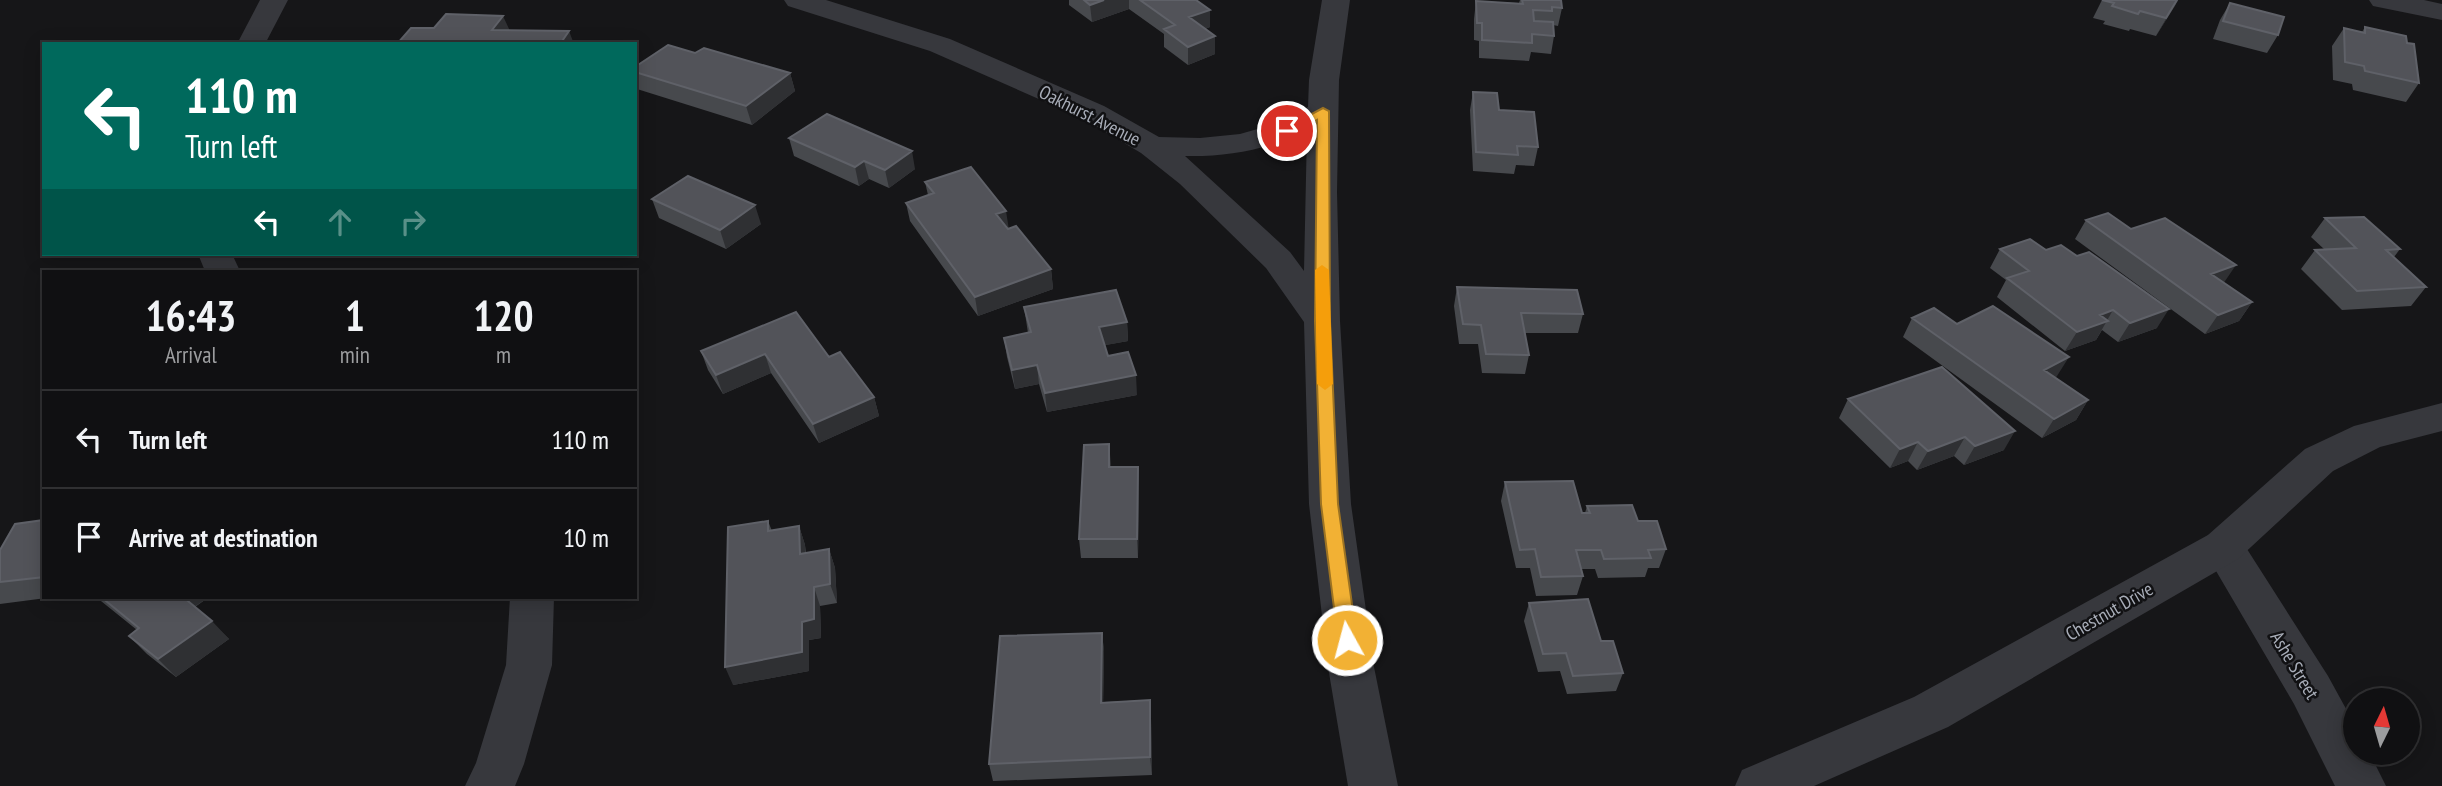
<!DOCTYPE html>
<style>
body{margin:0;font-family:"PT Sans Narrow",sans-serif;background:#19191b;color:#f1f3f6;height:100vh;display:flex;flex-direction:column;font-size:26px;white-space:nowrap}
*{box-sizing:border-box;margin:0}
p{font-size:23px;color:#9c9d9f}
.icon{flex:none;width:38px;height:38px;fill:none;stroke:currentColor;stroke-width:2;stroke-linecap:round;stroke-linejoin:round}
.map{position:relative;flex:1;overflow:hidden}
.drawer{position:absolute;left:42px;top:270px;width:595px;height:329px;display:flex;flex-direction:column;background:#101012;border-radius:0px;box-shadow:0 4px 18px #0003,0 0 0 2px #303032}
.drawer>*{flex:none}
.guide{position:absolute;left:42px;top:42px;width:595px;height:214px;border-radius:0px;box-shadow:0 4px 18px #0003,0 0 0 2px #303032;background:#00695c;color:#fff;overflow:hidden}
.needle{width:46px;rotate:5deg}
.fabs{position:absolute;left:2343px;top:688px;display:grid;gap:14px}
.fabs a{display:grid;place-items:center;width:77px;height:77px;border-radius:50%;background:#101012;box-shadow:0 4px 18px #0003,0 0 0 2px #303032;font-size:35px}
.pin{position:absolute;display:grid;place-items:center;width:60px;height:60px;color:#fff;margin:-30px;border:4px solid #fff;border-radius:50%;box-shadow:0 2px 7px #0007}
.me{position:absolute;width:77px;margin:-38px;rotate:353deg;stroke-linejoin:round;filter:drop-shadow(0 0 5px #0008)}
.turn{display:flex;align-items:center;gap:24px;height:147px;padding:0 28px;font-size:32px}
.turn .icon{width:91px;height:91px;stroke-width:2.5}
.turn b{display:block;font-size:49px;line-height:60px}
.lanes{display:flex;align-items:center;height:66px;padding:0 28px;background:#0003;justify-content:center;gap:35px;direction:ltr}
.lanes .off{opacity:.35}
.eta{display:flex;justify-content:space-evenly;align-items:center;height:119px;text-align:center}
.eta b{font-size:42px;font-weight:600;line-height:49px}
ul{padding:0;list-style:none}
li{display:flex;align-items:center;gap:21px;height:98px;padding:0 28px;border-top:2px solid #303032}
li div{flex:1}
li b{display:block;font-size:26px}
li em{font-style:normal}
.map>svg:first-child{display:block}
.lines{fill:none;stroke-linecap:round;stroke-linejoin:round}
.minor{fill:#37383d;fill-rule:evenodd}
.tertiary{fill:#37383d;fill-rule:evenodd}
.wall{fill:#47494d}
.shaded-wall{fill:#2f3033}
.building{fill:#525359;stroke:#5f6168;stroke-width:2}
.route{fill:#f2b134;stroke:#9d7322;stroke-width:2}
.slow{fill:#f59e0b}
.labels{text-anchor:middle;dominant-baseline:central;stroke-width:5;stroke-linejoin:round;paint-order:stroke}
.street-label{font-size:19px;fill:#a8adb8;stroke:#111113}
</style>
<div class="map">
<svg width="2442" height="786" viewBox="0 0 2442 786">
<rect width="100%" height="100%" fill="#161618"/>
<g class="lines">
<path class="minor" d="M260 0H288L265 44H237Z
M784 0H826L950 39 1104 106 1159 137 1200 138 1240 134 1268 126 1308 107 1309 80 1322 0H1350L1339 80 1337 192 1340 321 1351 504 1374 667 1398 786H1348L1328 667 1309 504 1304 322 1266 268 1180 184 1141 153 1082 118 930 51 788 6ZM1307 131 1304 271 1290 252 1185 156C1228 157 1268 149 1307 131Z
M2369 0H2424L2442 4V20L2373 6Z
M198 254H232L240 271H205Z
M2223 530 2238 535 2328 676 2356 727V752H2369L2386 786H2335L2294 704 2202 547 2208 535Z
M510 597H554L552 665 524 764 515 786H465L476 763 506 665Z"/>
<path class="tertiary" d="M2442 403V431L2380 447 2333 471 2238 559 1948 727 1814 786H1735L1742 770 1914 697 2208 535 2305 449 2354 426Z"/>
</g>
<path class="wall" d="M1069 0H1196L1210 10V27L1205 29 1215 54 1188 65 1164 47V34L1129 9 1092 22 1069 5Z
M1520 0H1561L1562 8 1558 26 1553 25 1554 36 1551 54 1531 52 1529 61 1479 58V41L1474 40V19L1476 1 1519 3Z
M2102 0H2178L2156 36 2130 29 2129 31 2103 24 2105 21 2093 18Z
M2230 3 2278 35 2267 53 2213 39 2220 20Z
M2365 27 2419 83 2406 102 2353 90 2352 84 2333 80 2332 46 2344 28 2362 32Z
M695 53 790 73 795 91 752 125 637 89 635 84V67Z
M1473 92 1499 110 1538 147 1534 166 1516 165 1514 174 1473 171 1470 110Z
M789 138 915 169 889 188 869 179 859 186 794 156Z
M925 182 1009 229 1051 269 1053 289 978 316 910 221 906 203 928 195Z
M652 199 761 224 726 249 659 218Z
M2325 218 2400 249 2394 257 2426 287 2411 306 2342 310 2301 269 2315 250 2324 249 2311 237Z
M2086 220 2131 229 2224 283 2252 302 2239 321 2205 334 2075 239Z
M2000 249 2157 328 2118 342 2102 330 2096 340 2065 351 1997 297 2006 280 1990 268Z
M1457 287 1583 314 1578 333H1525L1529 355 1525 374 1482 373 1478 344H1459L1454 306Z
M1024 307 1127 322 1128 341 1105 345 1108 356 1137 395 1047 412 1039 384 1015 389 1007 357 1004 338 1028 333Z
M1912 318 2057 376 2055 377 2088 400 2076 420 2042 438 1903 337Z
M701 351 829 357 874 397 879 416 819 443 771 373 723 394 708 370Z
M1848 399 2004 450 1964 465 1954 456 1917 470 1908 461 1890 468 1839 418Z
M1111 467H1138L1139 486 1138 558H1081L1079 539Z
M1505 482 1582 513H1585L1587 506 1638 521 1666 549 1659 568H1648L1645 577 1598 578 1595 569H1581L1583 576 1577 595 1536 596 1530 568H1516L1501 501Z
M44 520V597H54L0 604V550Z
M768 521 772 531 799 526 805 545 806 553 829 549 835 568 837 603 820 606 821 638 809 640V671L733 685Z
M96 597H209L195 607 229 639 176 677 147 654 129 636 137 630Z
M1529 603 1601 641 1623 673 1616 691 1567 694 1560 671 1538 672 1524 621Z
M1102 633 1104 651 1103 702 1150 700 1151 718 1152 775 993 781 989 764Z"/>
<path class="shaded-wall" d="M1104 0H1129V9L1092 22 1090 5Z
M2177 0H2178L2175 6 2156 36Z
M1210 10V27L1189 35V17Z
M503 16 511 33 492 30Z
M569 31 574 44H560Z
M1215 36V54L1188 65V47Z
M790 73 795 91 752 125 746 106Z
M912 151 915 169 889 188 885 170Z
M864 161 869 179 859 186 855 167Z
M755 205 761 224 726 249 720 230Z
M1006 211 1009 230 999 233 996 214Z
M2236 265 2223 284 2211 274Z
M1051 269 1053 289 978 316 975 297Z
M2252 302 2239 321 2205 334 2218 315Z
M2169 309 2157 328 2118 342 2130 323Z
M2113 310 2096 340 2065 351 2077 332 2100 315Z
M1127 322 1128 341 1101 346 1099 327Z
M765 354 771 373 723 394 716 375Z
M2069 357 2057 376 2033 389 2044 370Z
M1037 365 1039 384 1015 389 1012 370Z
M1136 375 1137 395 1047 412 1045 393Z
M874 397 879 416 819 443 813 424Z
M2088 400 2076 420 2042 438 2054 419Z
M2015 431 2004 450 1964 465 1975 446Z
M1965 437 1954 456 1917 470 1928 451Z
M1918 442 1908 461 1890 468 1900 449Z
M1109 444 1111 464 1110 487 1109 467Z
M1138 467 1139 486 1138 558 1137 539Z
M799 526 805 545 806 573 800 554Z
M829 549 835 568 837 603 830 584Z
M814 587 820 606 821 638 809 640V671L733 685 725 667Z
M181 597H209L191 609Z
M212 621 229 639 176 677 158 659Z
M1102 633 1104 651 1103 721 1101 703Z
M1150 700 1151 718 1152 775 1150 757Z"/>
<path class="building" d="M1084 0H1104L1090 5Z
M1140 0H1196L1210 10 1189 17 1215 36 1188 47 1164 29 1175 25Z
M1522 0H1561L1562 8 1552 7V11L1533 10 1534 21 1553 22 1554 36 1532 34V43L1482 40V23H1477L1476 1 1523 4Z
M2102 0H2177L2166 18 2140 11 2138 14 2112 6 2114 3Z
M2230 3 2284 17 2278 35 2223 21Z
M446 14 503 16 492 30 569 31 560 44H397L411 28H434Z
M2365 27 2406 36 2407 43 2414 44 2419 83 2365 71 2364 66 2345 62 2344 28 2365 33Z
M668 45 695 53 704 48 790 73 746 106 635 72V67Z
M1473 92 1497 93 1499 110 1534 112 1538 147 1517 146 1518 155 1476 152Z
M827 114 912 151 885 170 864 161 855 167 789 138Z
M971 167 1006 211 996 214 1008 229 1016 226 1051 269 975 297 906 203 934 193 925 182Z
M688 176 755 205 720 230 652 199Z
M2108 213 2131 229 2165 218 2236 265 2211 274 2252 302 2218 315 2086 220Z
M2364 217 2400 249 2386 250 2426 287 2357 291 2315 250 2356 248 2325 218Z
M2030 239 2046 250 2061 245 2077 256 2089 252 2169 309 2130 323 2113 310 2100 315 2108 321 2077 332 2007 278 2029 271 2000 249Z
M1457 287 1577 290 1583 314 1521 313 1529 355 1486 354 1481 325 1463 324Z
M1116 290 1127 322 1099 327 1108 356 1128 352 1136 375 1045 393 1037 365 1012 370 1004 338 1031 332 1024 307Z
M1993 306 2069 357 2044 370 2088 400 2054 419 1912 318 1934 308 1957 324Z
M796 312 829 357 840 352 874 397 813 424 765 354 716 375 701 351Z
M1942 367 2015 431 1975 446 1965 437 1928 451 1918 442 1900 449 1848 399Z
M1109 444V467H1138L1137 539H1079L1084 445Z
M1573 481 1582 513H1590L1587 506 1632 505 1638 521H1657L1666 549 1648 550 1651 558 1604 559 1601 550H1576L1583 576 1541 577 1535 549 1520 550 1505 482Z
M44 520V577L0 582V550L15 524Z
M768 521V531L799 526 800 554 829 549 830 584 814 587V619L802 622V652L725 667 728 527Z
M101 597H183L212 621 158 659 129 636 139 628Z
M1588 599 1601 641H1613L1623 673 1573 676 1566 653 1543 654 1529 603Z
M1102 633 1101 703 1150 700V757L989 764 1000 636Z"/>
<path class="route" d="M1323 108 1329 111 1330 321 1338 504 1357 640 1354 646 1347 648 1341 646 1338 640 1321 504 1315 321 1317 120 1291 134 1287 135 1280 131Z"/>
<path class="slow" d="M1322 265 1329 270 1333 384 1325 390 1317 384 1315 270Z"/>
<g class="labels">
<g class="street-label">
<text transform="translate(1090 115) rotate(27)">Oakhurst Avenue</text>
<text transform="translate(2109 611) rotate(-30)">Chestnut Drive</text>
<text transform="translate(2295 665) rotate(59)">Ashe Street</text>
</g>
</g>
</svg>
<div class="fabs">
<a><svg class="needle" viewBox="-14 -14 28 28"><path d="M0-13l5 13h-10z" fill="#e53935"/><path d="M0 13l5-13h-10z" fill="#9c9d9f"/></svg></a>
</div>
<div class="pin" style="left:1287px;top:131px;background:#d93025"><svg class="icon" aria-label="arrive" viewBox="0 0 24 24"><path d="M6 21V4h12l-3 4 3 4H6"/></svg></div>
<svg class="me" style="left:1347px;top:640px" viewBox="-20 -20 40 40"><circle r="17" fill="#f2b134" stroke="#fff" stroke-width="3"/><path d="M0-11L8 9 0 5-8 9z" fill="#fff"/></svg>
<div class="guide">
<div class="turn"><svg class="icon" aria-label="left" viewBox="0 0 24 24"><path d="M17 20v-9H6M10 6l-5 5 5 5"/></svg><div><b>110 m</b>Turn left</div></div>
<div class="lanes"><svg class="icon" aria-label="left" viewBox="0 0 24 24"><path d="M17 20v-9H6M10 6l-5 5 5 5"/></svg><svg class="icon off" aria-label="ahead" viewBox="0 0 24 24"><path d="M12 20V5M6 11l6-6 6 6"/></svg><svg class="icon off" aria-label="right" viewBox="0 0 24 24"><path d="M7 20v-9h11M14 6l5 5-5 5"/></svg></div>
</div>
<section class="drawer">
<div class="eta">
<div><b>16:43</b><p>Arrival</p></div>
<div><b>1</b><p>min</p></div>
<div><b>120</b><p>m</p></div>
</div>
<ul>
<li><svg class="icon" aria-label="left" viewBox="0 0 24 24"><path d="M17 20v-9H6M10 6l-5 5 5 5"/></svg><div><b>Turn left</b></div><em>110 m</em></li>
<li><svg class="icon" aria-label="arrive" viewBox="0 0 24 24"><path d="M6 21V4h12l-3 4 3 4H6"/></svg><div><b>Arrive at destination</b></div><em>10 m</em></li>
</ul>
</section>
</div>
